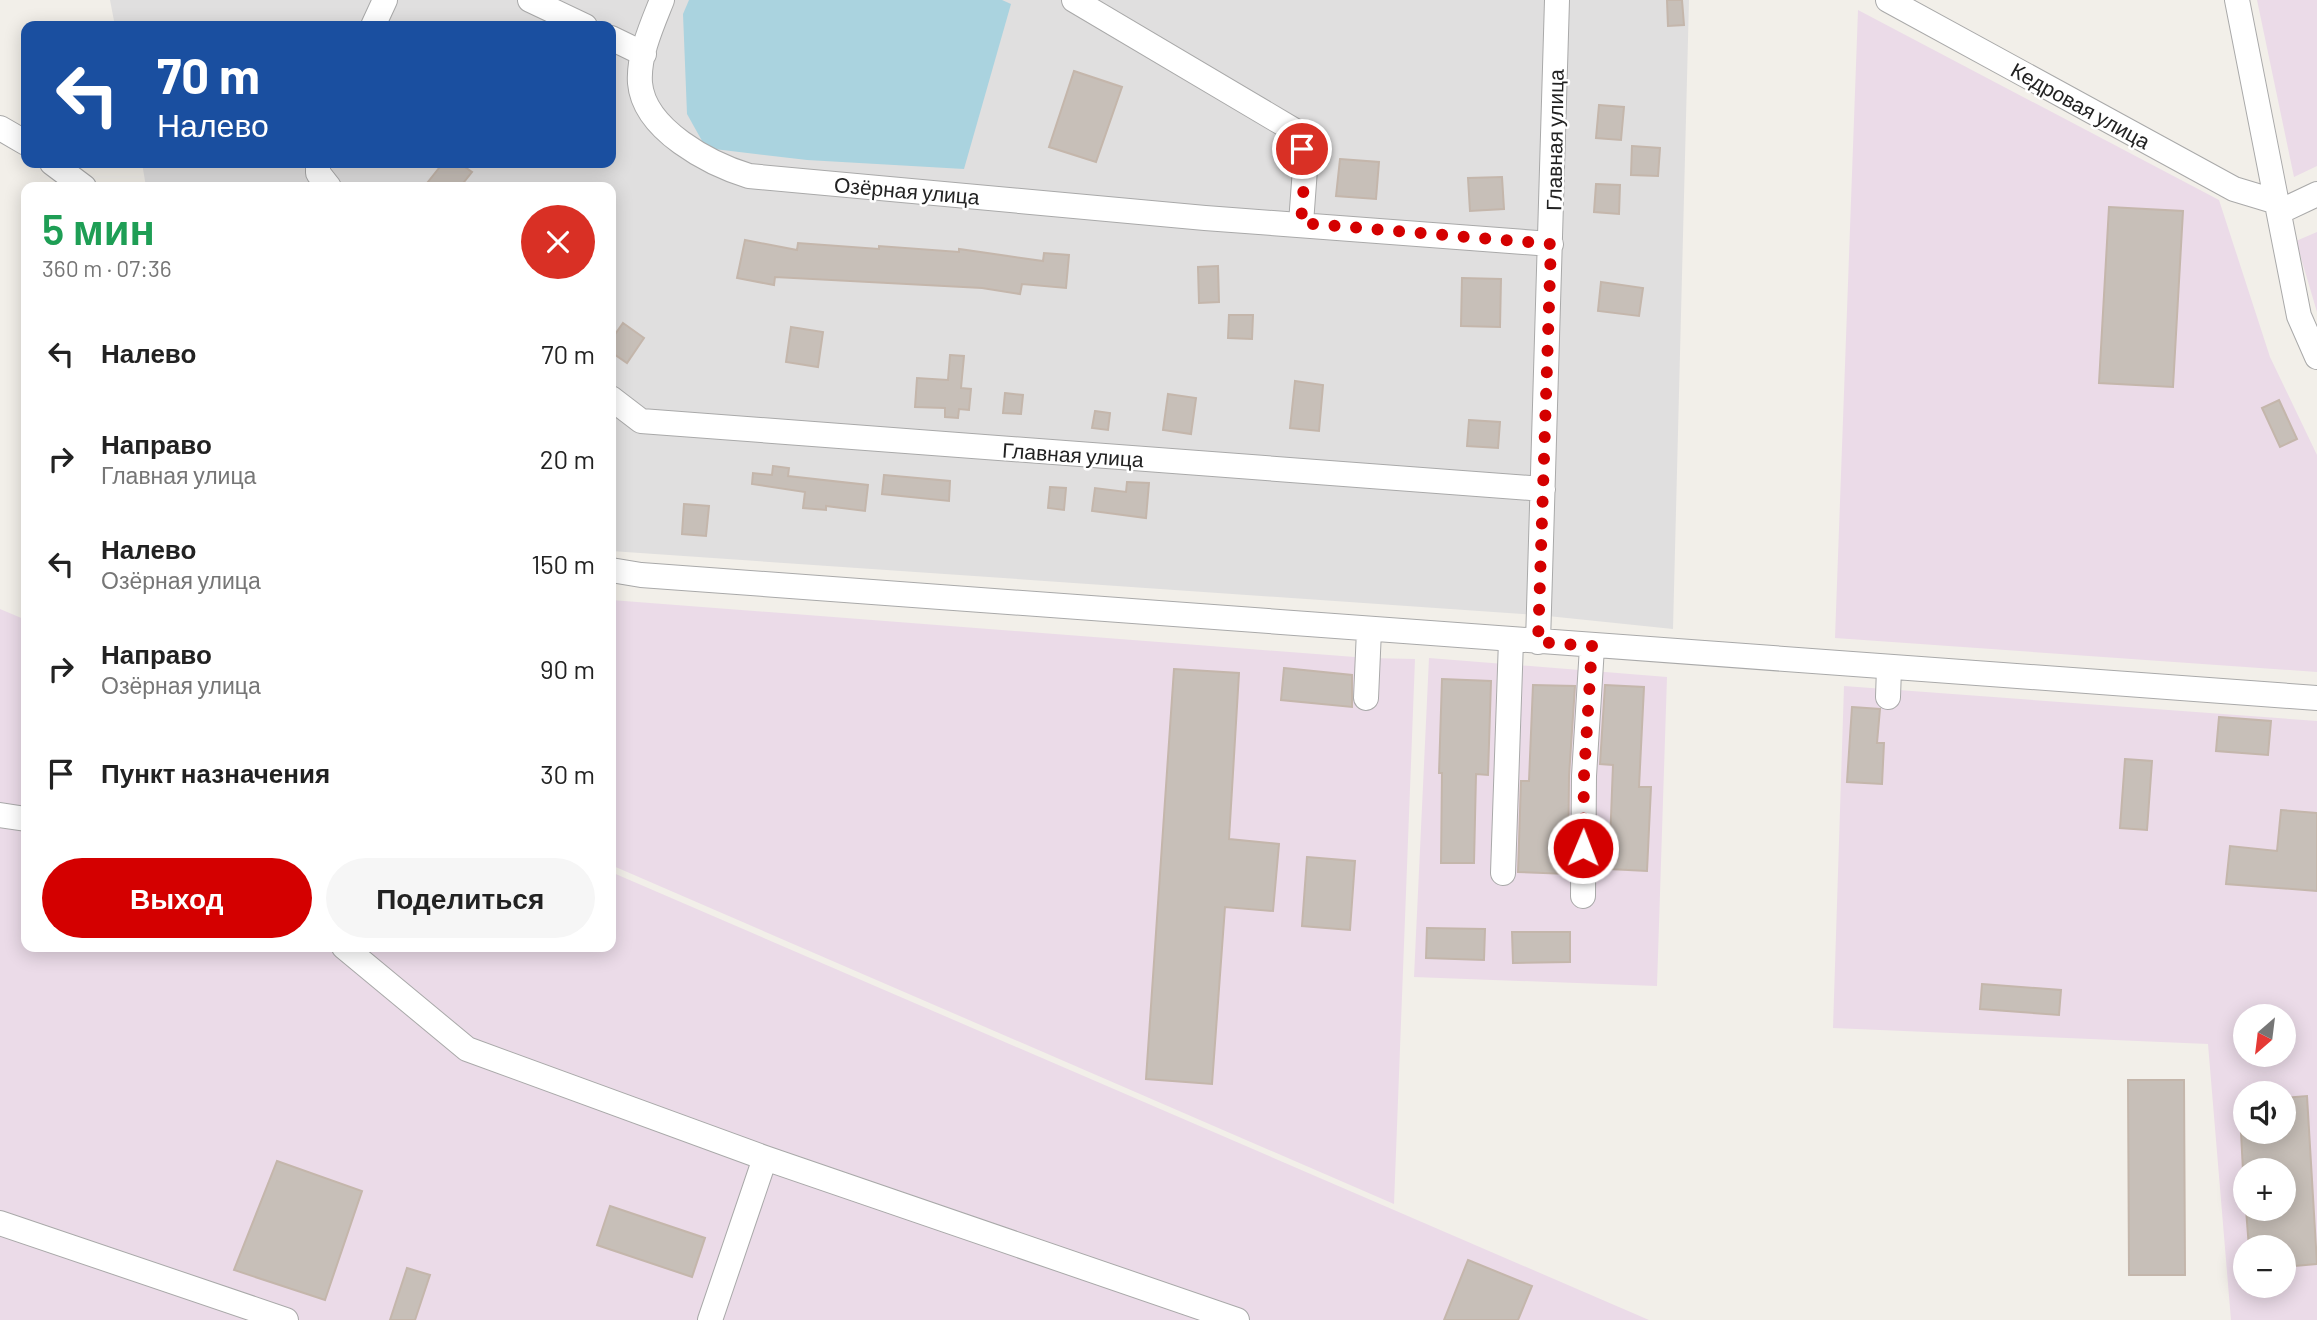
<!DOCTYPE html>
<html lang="ru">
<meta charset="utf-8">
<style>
body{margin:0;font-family:Barlow,sans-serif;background:#f6f6f6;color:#222;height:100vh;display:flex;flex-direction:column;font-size:26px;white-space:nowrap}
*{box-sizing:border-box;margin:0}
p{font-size:23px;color:#767676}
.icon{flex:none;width:38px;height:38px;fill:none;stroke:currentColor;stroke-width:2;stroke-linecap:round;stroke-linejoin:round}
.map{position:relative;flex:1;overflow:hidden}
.sheet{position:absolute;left:21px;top:182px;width:595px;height:770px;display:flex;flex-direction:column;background:#fff;border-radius:14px;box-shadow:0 4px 18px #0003}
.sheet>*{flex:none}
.banner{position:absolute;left:21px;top:21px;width:595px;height:147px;border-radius:14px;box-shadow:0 4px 18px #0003;background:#1a4fa0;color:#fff;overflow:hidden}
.needle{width:46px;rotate:208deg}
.buttons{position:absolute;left:2233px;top:1004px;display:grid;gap:14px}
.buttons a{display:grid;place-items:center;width:63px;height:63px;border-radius:50%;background:#fff;box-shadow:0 4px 18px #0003;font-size:35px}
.pin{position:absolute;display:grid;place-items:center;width:60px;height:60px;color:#fff;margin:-30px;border:4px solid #fff;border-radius:50%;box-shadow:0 2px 7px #0007}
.me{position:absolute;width:77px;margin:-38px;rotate:1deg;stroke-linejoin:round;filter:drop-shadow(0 0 5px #0008)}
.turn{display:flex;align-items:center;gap:24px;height:147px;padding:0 21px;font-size:32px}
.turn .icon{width:91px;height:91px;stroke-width:2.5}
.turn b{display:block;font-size:49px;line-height:60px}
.round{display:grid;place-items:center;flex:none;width:74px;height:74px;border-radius:37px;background:#f6f6f6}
.overview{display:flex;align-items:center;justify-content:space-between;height:119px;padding:0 21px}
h1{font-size:42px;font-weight:600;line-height:52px;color:#1e9e55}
.action{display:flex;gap:14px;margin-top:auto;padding:14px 21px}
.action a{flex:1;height:80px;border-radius:42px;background:#d40000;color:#fff;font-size:28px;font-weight:600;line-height:80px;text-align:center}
.action a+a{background:#f6f6f6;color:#222}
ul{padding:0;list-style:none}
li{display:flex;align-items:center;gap:21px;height:105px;padding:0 21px}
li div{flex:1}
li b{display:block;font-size:26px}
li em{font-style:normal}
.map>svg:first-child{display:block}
.residential{fill:#e0dfdf}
.industrial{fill:#ebdbe8;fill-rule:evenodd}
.water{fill:#aad3df}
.building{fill:#c7bfb8;stroke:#c4b6ab;stroke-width:2}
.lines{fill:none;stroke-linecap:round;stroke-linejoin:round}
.minor-casing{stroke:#a9a9a9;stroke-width:26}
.minor{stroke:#fff;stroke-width:24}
.route{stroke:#d40000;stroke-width:12;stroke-dasharray:0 21.6}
.labels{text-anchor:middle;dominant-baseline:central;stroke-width:5;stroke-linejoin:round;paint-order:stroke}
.street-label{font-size:21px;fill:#222;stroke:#fff}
</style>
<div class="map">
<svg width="2317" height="1320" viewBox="0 0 2317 1320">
<rect width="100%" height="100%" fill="#f2efe9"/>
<path class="residential" d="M110 0H1689L1673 629 1538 615 611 551V187H146L142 163H611V26H115Z"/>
<path class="industrial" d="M2257 0H2317V166L2294 177Z
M1858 10 2219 200 2270 357 2317 455V672L1835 638Z
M2317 232V312L2296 241Z
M611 600 1368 658 1415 659 1394 1204 611 865Z
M0 609 26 620V947H611V872L1649 1320H0Z
M1429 658 1667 677 1657 986 1414 977Z
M1844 686 2317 721V1320H2231L2208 1044 1833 1028ZM2245 1017H2284V1055H2245ZM2245 1094H2284V1132H2245ZM2245 1171H2284V1209H2245ZM2245 1248H2284V1286H2245Z"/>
<path class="water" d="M689 0H1002L1011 4 964 169 807 160 706 148 687 114 683 14Z"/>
<path class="building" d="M1667 0H1682L1684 25 1668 26Z
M1074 71 1122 87 1096 162 1049 147Z
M1599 105 1624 107 1621 140 1596 138Z
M1632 146 1660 148 1658 176 1631 175Z
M1340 159 1379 162 1376 199 1336 196Z
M443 163H459L472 172 460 187H424Z
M1502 177 1504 209 1470 211 1468 178Z
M1596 184 1620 185 1619 214 1594 212Z
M2109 207 2183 211 2173 387 2099 383Z
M745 240 797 250 798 243 879 249V246L959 252V249L1043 261 1044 253 1069 255 1066 288 1022 284 1020 294 982 288 775 277 774 285 737 278Z
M1218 266 1219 302 1199 303 1198 267Z
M1462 278 1501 279 1500 327 1461 326Z
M1601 282 1643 288 1639 316 1598 311Z
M1229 315H1253L1252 339 1228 338Z
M623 323 644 338 627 363 611 352V340Z
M791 327 823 332 818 367 786 362Z
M950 355 964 356 961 388 971 389 969 410 959 409 958 418 945 417V408L915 407 917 378 948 380Z
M1295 381 1323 385 1319 431 1290 428Z
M1005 393 1023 395 1021 414 1003 413Z
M1168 394 1196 398 1191 434 1163 430Z
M2279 400 2297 439 2280 447 2262 408Z
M1095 411 1110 413 1108 430 1092 428Z
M1469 420 1500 422 1498 448 1467 446Z
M773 466 789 468 788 476 868 485 865 511 826 506V510L803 508 805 492 752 484 753 473 772 475Z
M884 475 950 481 949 501 882 494Z
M1127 482 1149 483 1146 518 1092 511 1095 488 1126 492Z
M1050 487 1066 488 1064 510 1048 508Z
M684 504 709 506 706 536 682 534Z
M1284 668 1352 675V707L1281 700Z
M1174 669 1239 673 1229 839 1279 844 1273 911 1225 907 1212 1084 1146 1079Z
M1442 679 1491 681 1488 775 1476 774 1474 863H1441L1442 773H1439Z
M1533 685 1575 686 1569 776 1568 874 1518 872 1521 781H1529Z
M1605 685 1644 687 1639 787H1651L1647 871 1609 869 1613 765 1600 764Z
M1852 707 1880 709 1877 743H1884L1882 784 1847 782Z
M2219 717 2271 721 2268 755 2216 751Z
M2125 759 2152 761 2147 830 2120 828Z
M2281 810 2317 813V891L2226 884 2230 846 2277 851Z
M1307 857 1355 861 1350 930 1302 926Z
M1427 928 1485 929 1484 960 1426 958Z
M1512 932H1570V962L1513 963Z
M1982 984 2061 990 2059 1015 1980 1009Z
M2128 1080H2184L2185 1275H2129Z
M2307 1096 2317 1264 2284 1267V1248H2249L2246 1209H2284V1171H2243L2241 1132H2284V1098Z
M277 1161 362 1191 325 1300 234 1270Z
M610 1206 705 1238 692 1277 597 1245Z
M1468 1260 1532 1286 1518 1320H1444Z
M407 1268 430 1275 415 1320H390Z"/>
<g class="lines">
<g class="minor-casing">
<path id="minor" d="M530 0 585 26
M662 0C652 25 638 56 640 83 644 130 710 164 749 176L1205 218 1551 244
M1074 0 1297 132 1305 169 1301 223
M1888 0 2234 189 2277 202
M2237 0 2299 316 2317 357
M373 26 385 0
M611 38 644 54
M0 128 26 143
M52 163 84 187
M318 163V173L329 187
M2279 212 2317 194
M611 398 641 421 1543 489
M611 570 641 575 2317 698
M1538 642 1557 0
M1888 697 1889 668
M1366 698 1369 630
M0 815 26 819
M1503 873 1511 640
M1583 896 1584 776 1592 647
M344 947 467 1049 765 1158 1237 1320
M0 1223 286 1320
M710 1320 765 1158"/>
</g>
<use href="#minor" class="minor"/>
</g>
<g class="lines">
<path class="route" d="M1302 149 1305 169 1301 223 1551 244 1538 642 1592 646 1584 776 1583 848"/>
</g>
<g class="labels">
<g class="street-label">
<text transform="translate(2081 105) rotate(29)">Кедровая улица</text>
<text transform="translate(1554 140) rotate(-89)">Главная улица</text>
<text transform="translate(907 190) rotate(5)">Озёрная улица</text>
<text transform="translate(1073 454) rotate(4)">Главная улица</text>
</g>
</g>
</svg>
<div class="buttons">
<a><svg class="needle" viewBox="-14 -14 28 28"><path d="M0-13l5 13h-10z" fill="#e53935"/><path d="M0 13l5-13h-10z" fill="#767676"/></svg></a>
<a><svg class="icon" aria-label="sound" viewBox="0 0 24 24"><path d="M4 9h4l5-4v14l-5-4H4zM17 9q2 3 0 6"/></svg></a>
<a>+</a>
<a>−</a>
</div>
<div class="pin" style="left:1302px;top:149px;background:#d93025"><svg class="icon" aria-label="arrive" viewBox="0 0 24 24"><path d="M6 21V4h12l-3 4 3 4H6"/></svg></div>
<svg class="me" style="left:1583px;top:848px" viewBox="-20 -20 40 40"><circle r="17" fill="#d40000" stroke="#fff" stroke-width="3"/><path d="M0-11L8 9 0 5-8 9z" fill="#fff"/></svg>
<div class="banner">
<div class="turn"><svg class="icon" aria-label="left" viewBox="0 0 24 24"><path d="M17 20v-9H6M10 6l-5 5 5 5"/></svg><div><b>70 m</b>Налево</div></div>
</div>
<section class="sheet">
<div class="overview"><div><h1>5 мин</h1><p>360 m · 07:36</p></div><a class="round" style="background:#d93025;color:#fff"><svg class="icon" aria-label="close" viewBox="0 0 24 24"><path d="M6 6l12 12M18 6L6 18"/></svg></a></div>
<ul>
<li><svg class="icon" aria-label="left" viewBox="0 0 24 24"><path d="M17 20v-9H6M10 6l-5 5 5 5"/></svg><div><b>Налево</b></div><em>70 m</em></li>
<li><svg class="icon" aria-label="right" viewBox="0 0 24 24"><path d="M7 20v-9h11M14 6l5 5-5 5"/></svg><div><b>Направо</b><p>Главная улица</p></div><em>20 m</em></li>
<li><svg class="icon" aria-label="left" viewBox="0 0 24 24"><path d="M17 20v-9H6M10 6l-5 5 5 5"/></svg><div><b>Налево</b><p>Озёрная улица</p></div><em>150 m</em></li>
<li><svg class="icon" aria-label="right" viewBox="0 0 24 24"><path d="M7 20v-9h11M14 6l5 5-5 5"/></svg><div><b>Направо</b><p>Озёрная улица</p></div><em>90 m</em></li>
<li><svg class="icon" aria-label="arrive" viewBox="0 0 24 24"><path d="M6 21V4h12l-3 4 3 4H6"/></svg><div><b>Пункт назначения</b></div><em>30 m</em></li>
</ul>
<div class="action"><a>Выход</a><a>Поделиться</a></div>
</section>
</div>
